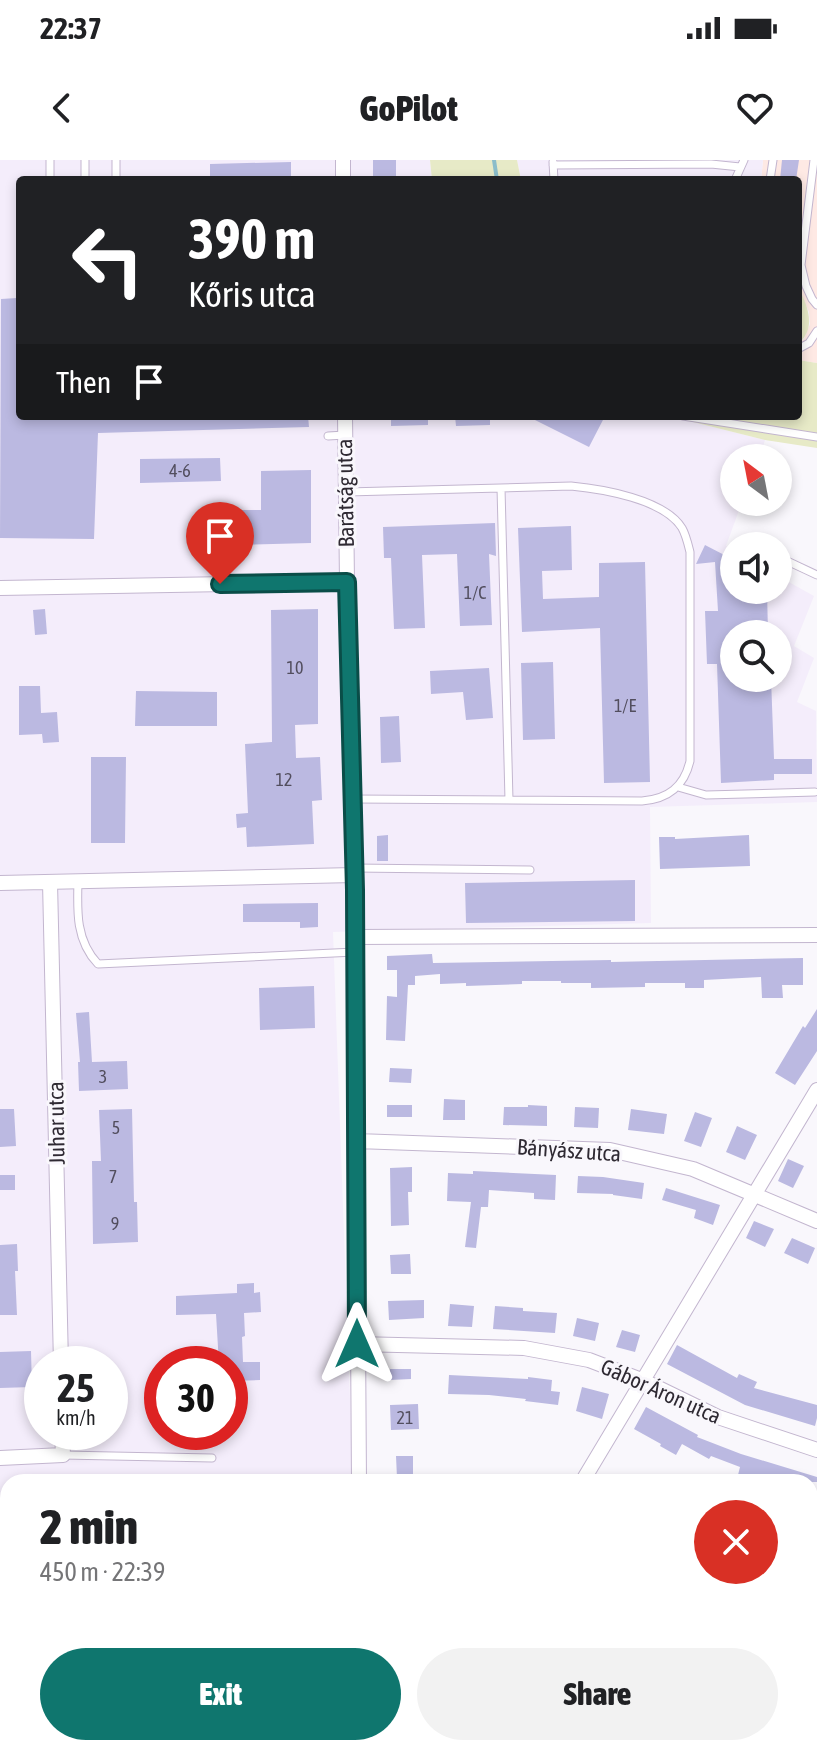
<!DOCTYPE html>
<meta charset="utf-8">
<style>
body{margin:0;font-family:"Asap Condensed",sans-serif;background:#f2f2f2;color:#202124;height:100vh;display:flex;flex-direction:column;font-size:30px;white-space:nowrap}
*{box-sizing:border-box;margin:0}
p{font-size:26px;color:#757577}
.icon{flex:none;width:44px;height:44px;fill:none;stroke:currentColor;stroke-width:2;stroke-linecap:round;stroke-linejoin:round}
.map{position:relative;flex:1;overflow:hidden}
.drawer{position:absolute;left:0px;top:1314px;width:818px;height:282px;display:flex;flex-direction:column;background:#fff;border-radius:24px 24px 0 0;box-shadow:0 4px 12px #0003}
.drawer>*{flex:none}
.hud{position:absolute;left:16px;top:16px;width:786px;height:244px;border-radius:8px;box-shadow:0 4px 12px #0003;background:#202124;color:#fff;overflow:hidden}
.needle{width:52px;rotate:328deg}
.controls{position:absolute;left:720px;top:284px;display:grid;gap:16px}
.controls a{display:grid;place-items:center;width:72px;height:72px;border-radius:50%;background:#fff;box-shadow:0 4px 12px #0003;font-size:40px}
.speed{position:absolute;left:24px;top:1186px;display:flex;gap:16px;font-size:40px;font-weight:700;text-align:center}
.speed>*{display:grid;place-content:center;width:104px;height:104px;border-radius:50%;background:#fff;box-shadow:0 4px 12px #0003;line-height:1}
.speed small{font-size:20px;font-weight:400}
.speed .limit{border:12px solid #d22;background:#fff;color:#111}
.pin{position:absolute;display:grid;place-items:center;width:68px;height:68px;color:#fff;margin:-82px -34px;border-radius:50% 50% 50% 0;rotate:-45deg;box-shadow:0 0 8px #0007}
.pin .icon{rotate:45deg}
.me{position:absolute;width:88px;margin:-44px;rotate:0deg;stroke-linejoin:round;filter:drop-shadow(0 0 6px #0008)}
.turn{display:flex;align-items:center;gap:28px;height:168px;padding:0 40px;font-size:36px}
.turn .icon{width:104px;height:104px;stroke-width:2.5}
.turn b{display:block;font-size:56px;line-height:68px}
.then{display:flex;align-items:center;height:76px;padding:0 40px;background:#0003;gap:16px;font-size:30px}
.round{display:grid;place-items:center;flex:none;width:84px;height:84px;border-radius:42px;background:#f2f2f2}
.overview{display:flex;align-items:center;justify-content:space-between;height:136px;padding:0 40px}
h1{font-size:48px;font-weight:800;line-height:60px}
.button{display:flex;gap:16px;margin-top:auto;padding:16px 40px}
.button a{flex:1;height:92px;border-radius:48px;background:#0f766e;color:#fff;font-size:32px;font-weight:800;line-height:92px;text-align:center}
.button a+a{background:#f2f2f2;color:#202124}
.status{display:flex;justify-content:space-between;align-items:center;height:56px;padding:0 40px;background:#fff;direction:ltr}
.status svg{height:22px;fill:currentColor}
header{display:flex;justify-content:space-between;align-items:center;height:104px;padding:0 40px;background:#fff;font-size:36px;font-weight:800}
.map>svg:first-child{display:block}
.commercial{fill:#fee9e4}
.built{fill:#f4edfb;fill-rule:evenodd}
.green{fill:#e7eac7}
.lines{fill:none;stroke-linecap:round;stroke-linejoin:round}
.stream{stroke:#8bbdca;stroke-width:4}
.building{fill:#bbb9e1}
.service-casing{stroke:#c3b6cf;stroke-width:9}
.minor-casing{stroke:#c3b6cf;stroke-width:16}
.service{stroke:#fff;stroke-width:7}
.minor{stroke:#fff;stroke-width:14}
.route-casing{stroke:#0a4d48;stroke-width:20}
.route{stroke:#0f766e;stroke-width:14}
.labels{text-anchor:middle;dominant-baseline:central;stroke-width:6;stroke-linejoin:round;paint-order:stroke}
.number-label{font-size:18px;fill:#524e5e}
.street-label{font-size:22px;fill:#2f2a33;stroke:#f9f7fc}
</style>
<div class="status"><b>22:37</b><svg viewBox="0 0 49 12"><path d="M0 12V9h3v3zM5 12V6h3v6zM10 12V3h3v9zM15 12V0h3v12zM26 1h20v11H26zM47 4h2v5h-2z"/></svg></div>
<header><svg class="icon" aria-label="back" viewBox="0 0 24 24"><path d="M15 5l-7 7 7 7"/></svg>GoPilot<svg class="icon" aria-label="heart" viewBox="0 0 24 24"><path d="M12 20l-8-8c-3-5 5-10 8-4 3-6 11-1 8 4z"/></svg></header>
<div class="map">
<svg width="817" height="1595" viewBox="0 0 817 1595">
<rect width="100%" height="100%" fill="#f9f7fc"/>
<path class="commercial" d="M763 0H817V203L798 200V184L804 179 810 164 809 152 798 127V20H761Z"/>
<path class="built" d="M0 0H430L432 20H20V256H669L765 280 759 298H734V342H742L726 386 734 390V430H778V416L814 436 794 486 814 498 797 542 816 551 817 642 650 647 651 763 333 772 353 1322H8V1588H361L362 1595H0ZM734 474H778V518H734ZM42 1204H110V1272H42ZM162 1204H230V1272H162Z
M517 0H763L761 20H521Z"/>
<path class="green" d="M430 0H517L521 20H432Z
M798 127C808 146 817 168 798 184Z
M798 200 817 203V288L765 280 669 256H798Z"/>
<g class="lines">
<path class="stream" d="M494 0 497 20"/>
</g>
<path class="building" d="M373 0H396V20H373Z
M782 0H799L796 20H780Z
M291 2V20H210V4Z
M17 138 20 156V256H308L309 267 98 273 94 379 0 378 1 139Z
M391 256H428V265L391 266Z
M455 256H490V265L456 266Z
M527 256H605L589 287Z
M220 298 221 321 140 323V299Z
M311 310V383L238 385V350H261V311Z
M495 363 496 396 489 394 492 465 460 466 457 394 422 395 425 468 394 469 391 398H384L383 367Z
M571 366 572 410 542 411 543 439 599 437V403L645 402 650 622 604 623 600 468 522 472 518 368Z
M705 385 734 400V430H767L768 474H734V518H771L774 599H812V614H774V620L721 623 717 504H707L705 451H718L715 402 696 404Z
M45 449 47 474 35 475 33 450Z
M318 449V564L295 565 296 598 320 597 322 640 312 641 314 684 247 687 246 667 237 668 236 654 248 653 245 584 272 582 271 450Z
M553 502 555 579 523 580 521 503Z
M489 508 493 558 466 560 463 532 431 534 430 511Z
M19 526H40L41 553 57 552 59 582 43 583 42 574 19 575Z
M136 531 217 532V566H135Z
M399 556 401 602 381 603 380 557Z
M91 597H126L125 683H91Z
M388 675V701H377V676Z
M749 675 750 706 660 709 659 677H675V679Z
M635 720V761L466 763 465 723Z
M318 743V767L300 768V762H243V744Z
M432 794 433 803 611 800V802L803 798V825H782L783 838H762L761 817 704 820V828H685V823H645V827L591 828V823H561V821H522V824L466 826V823L440 824V814L415 816V825H408L405 881 386 880 387 836 397 837V810H387V796Z
M314 826 315 868 260 870 259 828Z
M817 849V891L795 925 775 913 803 866 805 868Z
M89 852 92 902 127 901 128 929 79 931 78 902H80L76 853Z
M390 908 412 909 411 923 389 922Z
M444 939 465 940V960H443Z
M387 945H412V957H387Z
M528 945 547 946V966L503 965 504 947H528Z
M575 947 599 948 598 968 574 967Z
M0 949H14L16 986 0 987Z
M132 949 134 1042H137L138 1082 93 1084 92 1001H101L99 950Z
M631 949 667 954 664 974 628 970Z
M695 952 712 958 701 987 684 981Z
M737 966 757 975 745 1000 726 992Z
M788 999 804 1006 793 1028 778 1021Z
M412 1007V1032H408L409 1065 391 1066 390 1008Z
M473 1011 556 1015 555 1040 534 1039V1033L489 1030 488 1047H481L476 1088 465 1087 471 1042 447 1041 448 1013 473 1014Z
M0 1015H15V1030H0Z
M578 1016 603 1017 644 1023 642 1039 613 1035V1034L577 1033Z
M666 1028 720 1045 713 1065 694 1058 696 1050 662 1040Z
M754 1061 774 1069 765 1087 746 1078Z
M792 1078 815 1088 808 1104 784 1093Z
M17 1084 18 1111H15L17 1155H0V1085Z
M410 1094 411 1114H391L390 1095Z
M254 1123V1133L260 1132 261 1152 244 1153 245 1176 242 1177 243 1202H260V1220L230 1221V1204H219L216 1154 176 1155V1136L237 1133V1124Z
M424 1140V1158L389 1160 388 1141Z
M450 1144 474 1146 472 1167 448 1166Z
M495 1146 523 1148V1151L557 1153 555 1173 493 1169Z
M577 1158 599 1163 595 1181 573 1176Z
M622 1170 640 1175 635 1192 616 1187Z
M677 1185 737 1218 739 1214 757 1222 754 1228 817 1245V1258L815 1266 745 1245 667 1204Z
M31 1191 32 1227 0 1228V1192Z
M390 1209H411V1219L390 1220Z
M449 1215 528 1219V1217L552 1220 551 1231 560 1232 558 1245 525 1241 526 1239 489 1235 448 1234Z
M582 1227 609 1234 602 1259 576 1251Z
M418 1244 419 1269 391 1270 390 1245Z
M646 1247 698 1275 697 1277 741 1294 817 1317V1322H762L738 1315 740 1307 711 1296 709 1299 682 1284 676 1295 660 1286 661 1284 634 1269Z
M396 1296H413V1318H397Z"/>
<g class="lines">
<g class="service-casing">
<path id="service" d="M116 0V20
M814 0 801 105 806 126 812 139 817 145
M553 2 554 20
M553 5 711 4 740 7
M50 20V0
M85 20V0
M735 20 744 0
M770 20 773 0
M798 189 809 183 817 171
M683 256 817 277
M328 276 345 275
M501 328 509 640
M347 332 571 326C602 329 664 339 682 368 686 375 688 384 690 392V601C684 627 668 639 642 641L353 639
M785 400 817 415
M678 627 706 635 815 632
M354 708 530 710
M78 721C77 752 76 781 98 804L355 792
M63 1295 212 1298"/>
</g>
<g class="minor-casing">
<path id="minor" d="M343 0V20
M345 256 347 422 355 730 359 1322
M0 428 347 422
M50 722 61 1204
M0 723 354 715
M355 777 817 775
M357 981 610 990 693 1009 817 1061
M357 1184 524 1188 589 1200 644 1221 718 1257 817 1290
M0 1298 63 1295 62 1272
M582 1322 817 930
M366 1588 367 1595"/>
</g>
<use href="#service" class="service"/>
<use href="#minor" class="minor"/>
</g>
<g class="lines">
<g class="route-casing">
<path id="route" d="M220 424 347 422 355 730 357 1184"/>
</g>
<use href="#route" class="route"/>
</g>
<g class="labels">
<g class="number-label">
<text x="180" y="310">4-6</text>
<text x="475" y="432">1/C</text>
<text x="295" y="507">10</text>
<text x="625" y="545">1/E</text>
<text x="284" y="619">12</text>
<text x="103" y="916">3</text>
<text x="116" y="967">5</text>
<text x="113" y="1016">7</text>
<text x="115" y="1063">9</text>
<text x="405" y="1257">21</text>
</g>
<g class="street-label">
<text transform="translate(345 333) rotate(-91)">Barátság utca</text>
<text transform="translate(56 963) rotate(-91)">Juhar utca</text>
<text transform="translate(569 990) rotate(4)">Bányász utca</text>
<text transform="translate(661 1231) rotate(24)">Gábor Áron utca</text>
</g>
</g>
</svg>
<div class="controls">
<a><svg class="needle" viewBox="-14 -14 28 28"><path d="M0-13l5 13h-10z" fill="#e53935"/><path d="M0 13l5-13h-10z" fill="#757577"/></svg></a>
<a><svg class="icon" aria-label="sound" viewBox="0 0 24 24"><path d="M4 9h4l5-4v14l-5-4H4zM17 9q2 3 0 6"/></svg></a>
<a><svg class="icon" aria-label="search" viewBox="0 0 24 24"><circle cx="10" cy="10" r="6"/><path d="M15 15l6 6"/></svg></a>
</div>
<div class="speed"><div>25<small>km/h</small></div><div class="limit">30</div></div>
<div class="pin" style="left:220px;top:424px;background:#d93025"><svg class="icon" aria-label="arrive" viewBox="0 0 24 24"><path d="M6 21V4h12l-3 4 3 4H6"/></svg></div>
<svg class="me" style="left:357px;top:1184px" viewBox="-20 -20 40 40"><path d="M0-17L14 15 0 8-14 15z" fill="#0f766e" stroke="#fff" stroke-width="4"/></svg>
<div class="hud">
<div class="turn"><svg class="icon" aria-label="left" viewBox="0 0 24 24"><path d="M17 20v-9H6M10 6l-5 5 5 5"/></svg><div><b>390 m</b>Kőris utca</div></div>
<div class="then">Then<svg class="icon" aria-label="arrive" viewBox="0 0 24 24"><path d="M6 21V4h12l-3 4 3 4H6"/></svg></div>
</div>
<section class="drawer">
<div class="overview"><div><h1>2 min</h1><p>450 m · 22:39</p></div><a class="round" style="background:#d93025;color:#fff"><svg class="icon" aria-label="close" viewBox="0 0 24 24"><path d="M6 6l12 12M18 6L6 18"/></svg></a></div>
<div class="button"><a>Exit</a><a>Share</a></div>
</section>
</div>
